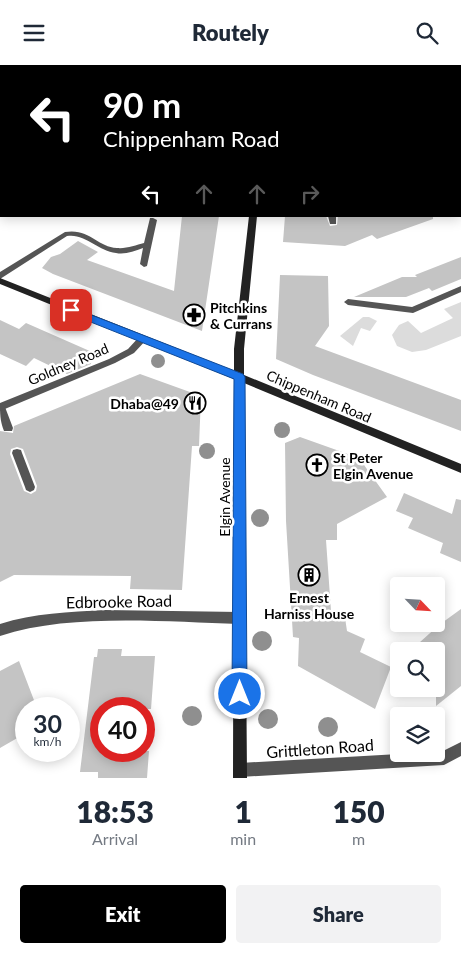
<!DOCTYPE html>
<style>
body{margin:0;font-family:Lato,sans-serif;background:#f2f2f3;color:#1f2937;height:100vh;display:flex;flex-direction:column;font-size:19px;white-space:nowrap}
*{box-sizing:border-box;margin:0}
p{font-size:16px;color:#747a83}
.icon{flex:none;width:28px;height:28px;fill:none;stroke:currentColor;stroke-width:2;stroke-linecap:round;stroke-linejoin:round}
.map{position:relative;height:713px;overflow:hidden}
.drawer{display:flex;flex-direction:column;background:#fff;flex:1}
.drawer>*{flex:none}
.hud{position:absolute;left:0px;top:0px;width:461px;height:152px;box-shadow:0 2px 12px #0003;background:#000;color:#fff;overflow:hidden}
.needle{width:32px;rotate:115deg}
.fabs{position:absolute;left:390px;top:512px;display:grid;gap:10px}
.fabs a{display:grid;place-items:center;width:55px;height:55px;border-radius:5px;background:#fff;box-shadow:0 2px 12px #0003;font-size:25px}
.speed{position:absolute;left:15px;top:632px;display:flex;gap:10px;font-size:25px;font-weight:700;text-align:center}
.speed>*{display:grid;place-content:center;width:65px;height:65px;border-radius:50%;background:#fff;box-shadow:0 2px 12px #0003;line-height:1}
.speed small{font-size:12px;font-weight:400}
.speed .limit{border:8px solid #d22;background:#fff;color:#111}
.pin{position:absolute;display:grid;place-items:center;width:42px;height:42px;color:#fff;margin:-21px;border-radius:10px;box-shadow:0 2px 8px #0006}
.me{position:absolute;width:55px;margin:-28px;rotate:0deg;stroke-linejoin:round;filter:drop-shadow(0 0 4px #0008)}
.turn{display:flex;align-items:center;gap:18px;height:105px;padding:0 20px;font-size:22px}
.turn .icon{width:65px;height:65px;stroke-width:2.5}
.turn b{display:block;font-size:35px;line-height:42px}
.lanes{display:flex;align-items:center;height:48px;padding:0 20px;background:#0003;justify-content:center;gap:25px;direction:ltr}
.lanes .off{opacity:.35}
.eta{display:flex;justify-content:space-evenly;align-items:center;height:85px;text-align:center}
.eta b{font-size:30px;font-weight:800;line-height:35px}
.action{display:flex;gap:10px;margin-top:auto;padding:10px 20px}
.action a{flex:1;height:58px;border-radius:5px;background:#000;color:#fff;font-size:20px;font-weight:800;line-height:58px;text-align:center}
.action a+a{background:#f2f2f3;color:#1f2937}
header{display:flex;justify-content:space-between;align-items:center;height:65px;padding:0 20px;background:#fff;font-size:22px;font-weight:800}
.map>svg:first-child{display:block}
.green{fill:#dcdcdc}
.building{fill:#c4c4c4;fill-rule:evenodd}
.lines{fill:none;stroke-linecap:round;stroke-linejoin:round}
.lane{fill:#555;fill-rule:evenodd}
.street{fill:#555;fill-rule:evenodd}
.secondary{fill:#222;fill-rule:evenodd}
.primary{fill:#000;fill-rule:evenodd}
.tree{fill:#8f8f8f}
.route{fill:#1a73e8;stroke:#114b97}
.labels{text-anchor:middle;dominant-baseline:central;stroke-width:5;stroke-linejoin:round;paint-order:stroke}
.poi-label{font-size:14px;font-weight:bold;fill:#000;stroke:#fff;text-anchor:start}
.street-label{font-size:14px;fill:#000;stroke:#fff}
.near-street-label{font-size:16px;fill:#000;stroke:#fff}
</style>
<header><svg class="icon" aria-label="menu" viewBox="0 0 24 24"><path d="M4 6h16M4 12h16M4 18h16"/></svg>Routely<svg class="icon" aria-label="search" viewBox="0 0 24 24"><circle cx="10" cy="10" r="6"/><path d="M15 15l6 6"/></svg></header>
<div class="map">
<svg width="461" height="713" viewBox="0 0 461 713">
<rect width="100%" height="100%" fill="#fff"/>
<path class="green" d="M461 237V271L426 285 412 287 397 281 392 270 399 260 408 256 421 268 453 253 444 244Z
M363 252H369L377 256 370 266 361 263 353 281 340 271Z"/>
<path class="building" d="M182 151H219L202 266 53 209 42 203 51 192 60 189 78 176 98 187 87 195 174 226Z
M285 151H326L330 161 337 160 338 151H433V154L377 174 372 170 345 181 283 177Z
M461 192V214L432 226 429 223 406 232H354L402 212H417L415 210Z
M280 210 328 211 329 261 315 281 461 335V366L313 310 276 294Z
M0 255 19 264 26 258 92 287 91 299 67 309 34 293 26 301 0 289Z
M140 309 201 331 199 381H192L182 525 130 524 131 511 14 510 0 517V366L13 368 14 361ZM17 382 23 384 37 421 36 426 31 429 24 426 10 389 11 384Z
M300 372 359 393 387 432 337 459V475H326L331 546H344L347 566 365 574 360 587 391 602 375 644 298 601 299 573 293 572 286 456 285 378Z
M404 428 452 449 456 434 461 435V497L440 488 443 478 408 463 413 453 396 446Z
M461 544V621L436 641V586H410L439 560Z
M98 584H122L121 591H155L151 644H101V686H149L147 713H98V707H80L94 592H97Z
M19 596 37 643 26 644V668L0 683V606Z"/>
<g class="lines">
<path class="lane" d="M461 221V227L413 248 348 240 344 237 348 234 412 242Z
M0 338 5 342 13 363 12 366H4C0 356 0 348 0 338Z
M17 384 21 385 22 388 35 422 34 425 30 427 26 425 25 422 12 388 13 385Z"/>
<path class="street" d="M260 0H270L271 1H261Z
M329 0H335V1H329Z
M419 0H426L427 1H420Z
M460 23H461V27H460Z
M460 85H461V90H460Z
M328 151H336V159H330Z
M150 153H153L157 155 147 201 144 202 140 199 143 183C134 186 125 190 116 188 98 186 85 168 67 171L0 214V207L65 167C90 163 97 182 117 183 126 184 136 180 144 178Z
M142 271 147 274 134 288 115 298 0 346V338L109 294 128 284 139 272Z
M105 545 239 547 243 549 245 553 243 557 239 559C165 557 70 548 0 571V559C34 548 69 547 105 545Z
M461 677V691L444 700 240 712 235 710 233 705 235 700 240 698 399 689H436V687L443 686Z"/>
<path class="secondary" d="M249 151H257L244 284V310L461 399V408L244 318 247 713H233L234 314 0 219V213L234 306V284Z"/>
<path class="primary" d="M0 13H1V17H0Z"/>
</g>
<g class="tree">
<circle cx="158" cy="296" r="7"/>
<circle cx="282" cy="365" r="8"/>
<circle cx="207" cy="386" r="8"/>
<circle cx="260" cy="453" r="9"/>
<circle cx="262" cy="576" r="10"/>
<circle cx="192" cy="651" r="10"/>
<circle cx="268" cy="654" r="10"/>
<circle cx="328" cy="662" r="10"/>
</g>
<path class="route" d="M71 242 243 309 245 312 247 629 245 634 240 637 234 634 232 629 234 314 68 248V243Z"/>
<defs>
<g id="pharmacy-ring" transform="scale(1.125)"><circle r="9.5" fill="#fff" stroke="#000" stroke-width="1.5"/><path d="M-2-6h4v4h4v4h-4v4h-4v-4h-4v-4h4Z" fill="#000"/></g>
<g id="restaurant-ring" transform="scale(1.125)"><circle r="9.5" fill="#fff" stroke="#000" stroke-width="1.5"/><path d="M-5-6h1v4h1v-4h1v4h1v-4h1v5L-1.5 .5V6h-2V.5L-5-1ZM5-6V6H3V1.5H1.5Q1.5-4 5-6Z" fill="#000"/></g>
<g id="church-ring" transform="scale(1.125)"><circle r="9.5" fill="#fff" stroke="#000" stroke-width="1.5"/><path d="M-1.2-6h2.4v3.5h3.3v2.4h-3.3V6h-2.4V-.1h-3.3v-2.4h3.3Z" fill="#000"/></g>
<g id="building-ring" transform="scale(1.125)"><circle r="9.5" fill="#fff" stroke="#000" stroke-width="1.5"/><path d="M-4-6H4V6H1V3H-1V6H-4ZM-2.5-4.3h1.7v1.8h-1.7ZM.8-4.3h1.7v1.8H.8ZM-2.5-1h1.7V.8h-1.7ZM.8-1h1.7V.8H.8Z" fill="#000"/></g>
</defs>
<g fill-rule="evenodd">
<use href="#pharmacy-ring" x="194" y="250"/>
<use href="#restaurant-ring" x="195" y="338"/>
<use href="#church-ring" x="317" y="400"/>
<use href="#building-ring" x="309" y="510"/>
</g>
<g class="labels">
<g class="poi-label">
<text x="210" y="242">Pitchkins<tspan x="210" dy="16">&amp; Currans</tspan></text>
<text x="179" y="338" text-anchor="end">Dhaba@49</text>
<text x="333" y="392">St Peter<tspan x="333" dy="16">Elgin Avenue</tspan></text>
<text x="309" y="532" text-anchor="middle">Ernest<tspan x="309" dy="16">Harniss House</tspan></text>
</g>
<g class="street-label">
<text transform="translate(68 299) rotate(-23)">Goldney Road</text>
<text transform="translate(319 331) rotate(23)">Chippenham Road</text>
<text transform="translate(224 432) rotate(-90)">Elgin Avenue</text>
</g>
<g class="near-street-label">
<text transform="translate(119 536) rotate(-1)">Edbrooke Road</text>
<text transform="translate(320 683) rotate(-4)">Grittleton Road</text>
</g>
</g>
</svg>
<div class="fabs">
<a><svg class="needle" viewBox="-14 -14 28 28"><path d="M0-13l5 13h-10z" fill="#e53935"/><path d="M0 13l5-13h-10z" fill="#747a83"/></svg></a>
<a><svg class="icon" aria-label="search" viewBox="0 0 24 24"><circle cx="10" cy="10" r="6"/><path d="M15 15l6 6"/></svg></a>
<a><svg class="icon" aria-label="layers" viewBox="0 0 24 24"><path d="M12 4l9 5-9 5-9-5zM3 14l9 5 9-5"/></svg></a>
</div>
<div class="speed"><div>30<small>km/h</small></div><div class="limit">40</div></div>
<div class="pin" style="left:71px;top:245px;background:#d93025"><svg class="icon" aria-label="arrive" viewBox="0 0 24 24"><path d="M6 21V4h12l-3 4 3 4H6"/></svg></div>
<svg class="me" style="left:240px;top:629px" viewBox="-20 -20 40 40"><circle r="17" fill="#1a73e8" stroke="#fff" stroke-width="3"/><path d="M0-11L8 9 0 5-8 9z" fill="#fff"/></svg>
<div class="hud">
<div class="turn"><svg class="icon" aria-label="left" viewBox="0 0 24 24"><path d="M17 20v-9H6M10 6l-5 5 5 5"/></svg><div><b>90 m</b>Chippenham Road</div></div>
<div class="lanes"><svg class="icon" aria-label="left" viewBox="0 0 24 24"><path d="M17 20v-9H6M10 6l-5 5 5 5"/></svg><svg class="icon off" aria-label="ahead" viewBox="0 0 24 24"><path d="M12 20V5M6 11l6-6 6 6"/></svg><svg class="icon off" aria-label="ahead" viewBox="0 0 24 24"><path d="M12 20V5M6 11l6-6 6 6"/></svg><svg class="icon off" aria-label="right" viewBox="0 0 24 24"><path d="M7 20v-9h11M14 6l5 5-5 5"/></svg></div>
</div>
</div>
<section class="drawer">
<div class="eta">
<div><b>18:53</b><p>Arrival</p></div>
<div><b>1</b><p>min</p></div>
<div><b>150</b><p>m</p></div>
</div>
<div class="action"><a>Exit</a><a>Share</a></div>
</section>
